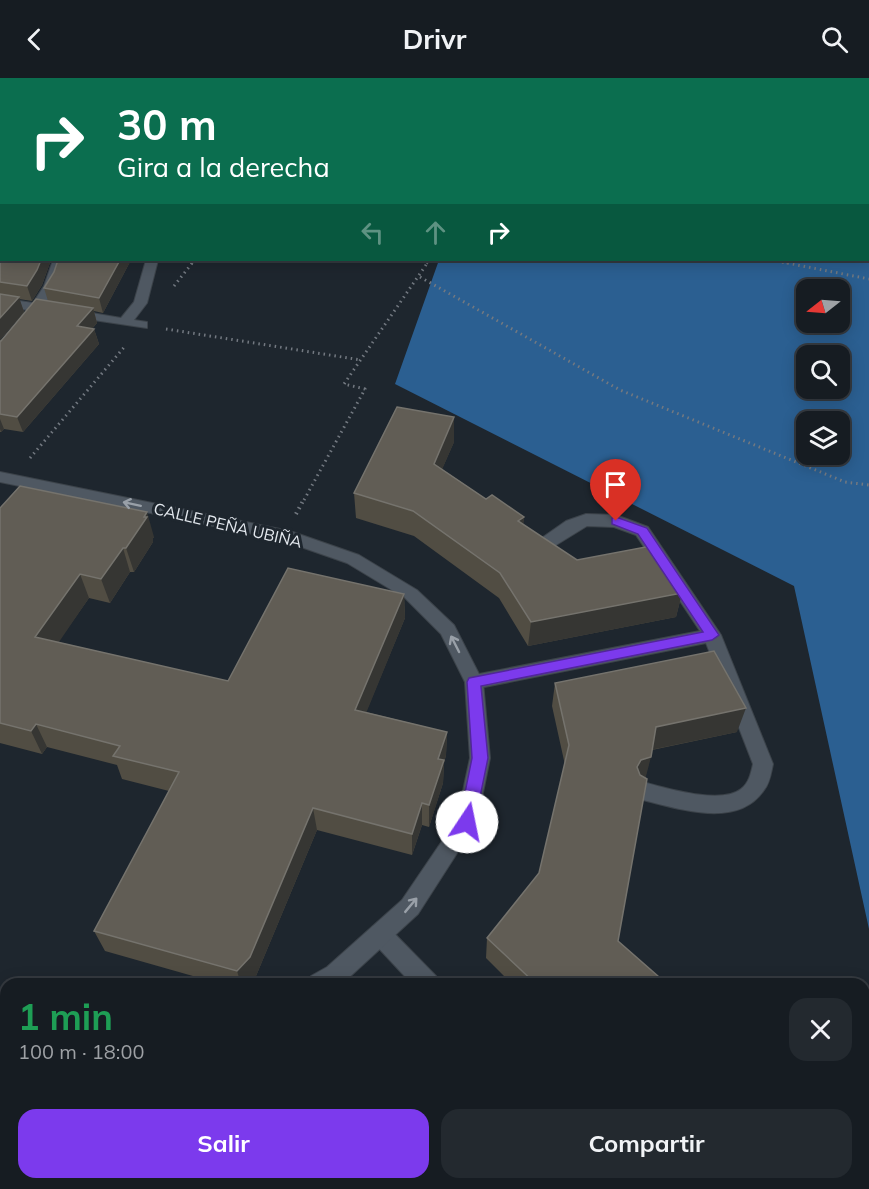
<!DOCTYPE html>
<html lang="es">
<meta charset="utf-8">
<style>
body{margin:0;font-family:Mulish,sans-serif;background:#23292f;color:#f1f3f6;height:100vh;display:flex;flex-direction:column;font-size:22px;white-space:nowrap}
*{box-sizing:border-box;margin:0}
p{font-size:20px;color:#9ea1a5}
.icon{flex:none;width:33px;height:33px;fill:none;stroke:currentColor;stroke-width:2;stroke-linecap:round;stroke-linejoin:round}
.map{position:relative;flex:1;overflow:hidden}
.panel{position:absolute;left:0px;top:900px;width:870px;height:212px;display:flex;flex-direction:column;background:#161c22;border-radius:18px 18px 0 0;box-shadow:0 3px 15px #0003,0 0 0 2px #353a40}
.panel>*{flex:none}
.top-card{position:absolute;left:0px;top:0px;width:870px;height:183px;box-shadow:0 3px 15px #0003,0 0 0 2px #353a40;background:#0b6e4f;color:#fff;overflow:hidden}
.needle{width:39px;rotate:253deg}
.tools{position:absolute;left:796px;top:201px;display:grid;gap:12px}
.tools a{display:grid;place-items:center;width:54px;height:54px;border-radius:12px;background:#161c22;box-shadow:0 3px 15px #0003,0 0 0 2px #353a40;font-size:30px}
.pin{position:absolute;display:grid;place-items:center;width:51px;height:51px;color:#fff;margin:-62px -26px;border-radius:50% 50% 50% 0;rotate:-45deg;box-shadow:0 0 6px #0007}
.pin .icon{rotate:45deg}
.me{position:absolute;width:66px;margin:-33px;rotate:11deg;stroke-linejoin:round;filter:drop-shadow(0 0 4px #0008)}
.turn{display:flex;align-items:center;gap:21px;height:126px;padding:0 18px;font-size:27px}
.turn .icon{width:78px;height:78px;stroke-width:2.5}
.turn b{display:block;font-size:42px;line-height:51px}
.lanes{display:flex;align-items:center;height:57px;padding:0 18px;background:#0003;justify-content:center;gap:30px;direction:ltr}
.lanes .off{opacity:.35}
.round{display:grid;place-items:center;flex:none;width:63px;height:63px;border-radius:18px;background:#23292f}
.overview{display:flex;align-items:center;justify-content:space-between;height:102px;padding:0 18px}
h1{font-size:36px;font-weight:700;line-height:45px;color:#1e9e55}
.action{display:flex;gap:12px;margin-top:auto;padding:12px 18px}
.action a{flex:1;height:69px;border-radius:18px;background:#7c3aed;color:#fff;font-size:24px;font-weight:700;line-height:69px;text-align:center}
.action a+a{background:#23292f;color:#f1f3f6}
header{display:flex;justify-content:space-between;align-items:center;height:78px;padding:0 18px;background:#161c22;font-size:27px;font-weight:700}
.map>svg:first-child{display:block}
.forest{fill:#2b5f91;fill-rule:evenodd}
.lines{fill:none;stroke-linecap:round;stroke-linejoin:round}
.lane-casing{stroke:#3c434a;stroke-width:2}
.street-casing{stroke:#3c434a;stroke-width:2}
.path-far2{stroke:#737981;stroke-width:2;stroke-dasharray:1 3;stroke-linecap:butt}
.path-far1{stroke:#737981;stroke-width:3;stroke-dasharray:1.5 4;stroke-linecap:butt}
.path{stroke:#737981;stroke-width:4;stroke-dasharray:1.5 4.5;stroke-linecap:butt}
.lane{fill:#4f5862;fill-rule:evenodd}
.street{fill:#4f5862;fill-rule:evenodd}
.wall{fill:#514d43}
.shaded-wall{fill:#363633}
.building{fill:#615d55;stroke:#75736d;stroke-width:1.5}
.oneway{stroke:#99a0a8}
.route{fill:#7c3aed;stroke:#51269a;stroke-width:1.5}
.labels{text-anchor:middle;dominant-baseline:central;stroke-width:6;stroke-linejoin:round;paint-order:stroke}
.street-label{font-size:16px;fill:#e3e8ee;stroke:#1e262e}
</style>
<header><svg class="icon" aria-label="back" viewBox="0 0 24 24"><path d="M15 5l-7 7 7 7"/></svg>Drivr<svg class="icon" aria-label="search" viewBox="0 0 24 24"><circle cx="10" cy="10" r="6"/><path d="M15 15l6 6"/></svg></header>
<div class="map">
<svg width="869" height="1111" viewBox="0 0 869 1111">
<rect width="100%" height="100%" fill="#1e262e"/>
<path class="forest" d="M449 0H869V851L794 508 395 306 439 182H868V2ZM807 212H840V244H807ZM807 278H840V310H807ZM807 344H840V376H807Z
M869 917V1111H715L720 1106H864V924Z"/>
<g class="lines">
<g class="lane-casing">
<path id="lane" d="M586 436 616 437 648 449 721 557 773 686C771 695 770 705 764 712 738 751 680 731 643 722L636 719 633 713 636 707 643 704C666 710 721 727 741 711 749 705 751 695 753 686L706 565 474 611 467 609 465 604 467 599 474 597 700 553 636 457 614 449 587 448 548 472H536L534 468 536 464 566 443Z
M380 845 388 849 436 898 440 906H412L372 863 369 856 372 849Z
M6 1042V1076L0 1079V1045Z
M603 1106H633L631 1111H601Z"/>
</g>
<g class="street-casing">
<path id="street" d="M53 182H65L56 208 45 227 121 240 134 224 146 182H158L147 225 134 242 147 244V250L40 234 5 277 0 278V265L28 232 0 228V220L33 225 44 208Z
M0 394 290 453 359 477 417 512 454 547 483 604 490 680 477 744 418 836 343 905 307 906 311 898 327 889 402 822 457 741 470 680 465 604 441 556 405 520 347 485 281 462 0 404Z
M0 920 6 922V946L0 944Z"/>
</g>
<path class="path-far2" d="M285 0 287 2
M661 0 663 2
M771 182 790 186
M192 186 195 182
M427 186 429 182"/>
<path class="path-far1" d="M782 184 869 201
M420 199 620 312 845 404 869 407
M174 208 193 184
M166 251 361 282
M30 380 126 267
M304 422 365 311 344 306 428 184"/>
<path class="path" d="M296 436 304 421"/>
<use href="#lane" class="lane"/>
<use href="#street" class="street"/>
</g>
<path class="wall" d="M0 76 2 182H51L42 207 32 223 19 221 24 234 0 262Z
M131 182 103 235 94 233 97 245 92 251H94L99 266 23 354 4 351 1 354H0V263L48 223 44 210Z
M454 364 442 391 486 421 524 439 523 446 577 482 682 515 676 539 528 568 499 520 414 458 356 440 354 415Z
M0 430 154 459 153 460V464L134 494H130L110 525 89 520 58 564 228 603 404 516 405 540 366 634 447 654 446 677 444 685 443 705 429 749 422 747 412 777 317 752 256 898 249 906H221L105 873 94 853 169 713 122 701 117 687 47 669 42 676 0 665Z
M555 605 737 654 652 672 645 700 618 863 667 906H512L486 880 487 860 539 795 565 687 552 628Z
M424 1106H574L572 1111H429Z"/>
<path class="shaded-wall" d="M41 182H51L42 207 32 223 27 208Z
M120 182H131L103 235 99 220Z
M19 219 24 234 0 262V240Z
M93 230 97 245 81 263 77 248Z
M94 251 99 266 23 354 17 339Z
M454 339V364L434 410V386Z
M0 341 4 351 1 354 0 351Z
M147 434 154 459 153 460V464L134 494 126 470Z
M524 439 522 463 518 443Z
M123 470 130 494 110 525 101 501Z
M80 496 89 520 46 583 35 559Z
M682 515 676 539 528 568 531 544Z
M404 516 405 540 358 655 355 632Z
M746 630 737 654 650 672 656 649Z
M36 646 47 669 42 676 31 653Z
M447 654 446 677 444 685 443 705 429 749V727L438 681Z
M651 679 645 702 635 705 637 689 641 682Z
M422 725V747L412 777V756Z
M313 730 317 752 256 898 249 906H241L237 893Z
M300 1106H356L336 1111H279Z
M570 1106H574L572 1111H566Z"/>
<path class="building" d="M0 76H2V182H41L37 192 27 208 0 204Z
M58 182H120L99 220 44 210 54 194Z
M0 216 19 219 0 240Z
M36 221 93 230 77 248 94 251 17 339 0 336V263H1Z
M397 329 454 339 434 386 486 421 492 417 524 439 518 443 577 482 656 467 682 515 531 544 500 495 413 433 354 415Z
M20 408 147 434 144 439H147L126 470H123L101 501 80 496 35 559 228 603 288 490 404 516 355 632 447 654 438 681 444 682 429 727 422 725 412 756 313 730 250 879 237 893 94 853 179 694 113 678 120 668 36 646 31 653 0 645V430Z
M714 573 746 630 656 649 651 679 641 682 637 689 640 697 647 701 618 863 667 906H536L487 860 539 795 569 667 555 605Z
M6 1106H300L279 1111H3Z
M436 1106H570L566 1111H441Z"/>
<defs><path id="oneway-shaft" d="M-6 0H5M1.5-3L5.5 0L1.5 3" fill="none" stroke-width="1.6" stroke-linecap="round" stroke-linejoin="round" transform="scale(1.5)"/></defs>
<g class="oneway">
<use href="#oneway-shaft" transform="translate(132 426) rotate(-168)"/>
<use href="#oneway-shaft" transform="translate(455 566) rotate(-117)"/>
<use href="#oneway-shaft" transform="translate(411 827) rotate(-50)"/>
</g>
<path class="route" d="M616 439 647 450 719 557 712 562 481 608 488 680 475 744 473 749H462L459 744 472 680 467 604 469 600 703 554 638 456 612 446V440Z"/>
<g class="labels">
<g class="street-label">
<text transform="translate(228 447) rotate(13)">CALLE PEÑA UBIÑA</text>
</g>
</g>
</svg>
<div class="tools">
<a><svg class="needle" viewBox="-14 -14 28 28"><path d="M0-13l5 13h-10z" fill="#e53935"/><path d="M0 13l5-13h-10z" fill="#9ea1a5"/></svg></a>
<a><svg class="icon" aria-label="search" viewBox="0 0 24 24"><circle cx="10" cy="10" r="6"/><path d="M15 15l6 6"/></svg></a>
<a><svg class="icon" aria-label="layers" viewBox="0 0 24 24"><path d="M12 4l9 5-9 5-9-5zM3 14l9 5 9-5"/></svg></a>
</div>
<div class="pin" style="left:616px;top:443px;background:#d93025"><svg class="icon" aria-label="arrive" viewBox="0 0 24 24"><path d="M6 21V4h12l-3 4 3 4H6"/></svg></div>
<svg class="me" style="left:467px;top:744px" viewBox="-20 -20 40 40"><circle r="19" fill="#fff"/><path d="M0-13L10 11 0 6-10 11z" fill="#7c3aed"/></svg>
<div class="top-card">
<div class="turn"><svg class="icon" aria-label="right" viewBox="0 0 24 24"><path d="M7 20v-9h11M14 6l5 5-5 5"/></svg><div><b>30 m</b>Gira a la derecha</div></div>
<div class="lanes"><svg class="icon off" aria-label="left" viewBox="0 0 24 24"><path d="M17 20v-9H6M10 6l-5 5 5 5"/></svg><svg class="icon off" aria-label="ahead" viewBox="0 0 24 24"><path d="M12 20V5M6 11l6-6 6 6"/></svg><svg class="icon" aria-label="right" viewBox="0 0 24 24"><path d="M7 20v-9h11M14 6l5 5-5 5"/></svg></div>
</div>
<section class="panel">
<div class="overview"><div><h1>1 min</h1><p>100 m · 18:00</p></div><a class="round"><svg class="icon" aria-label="close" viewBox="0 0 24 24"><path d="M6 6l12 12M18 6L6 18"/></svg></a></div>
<div class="action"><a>Salir</a><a>Compartir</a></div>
</section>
</div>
